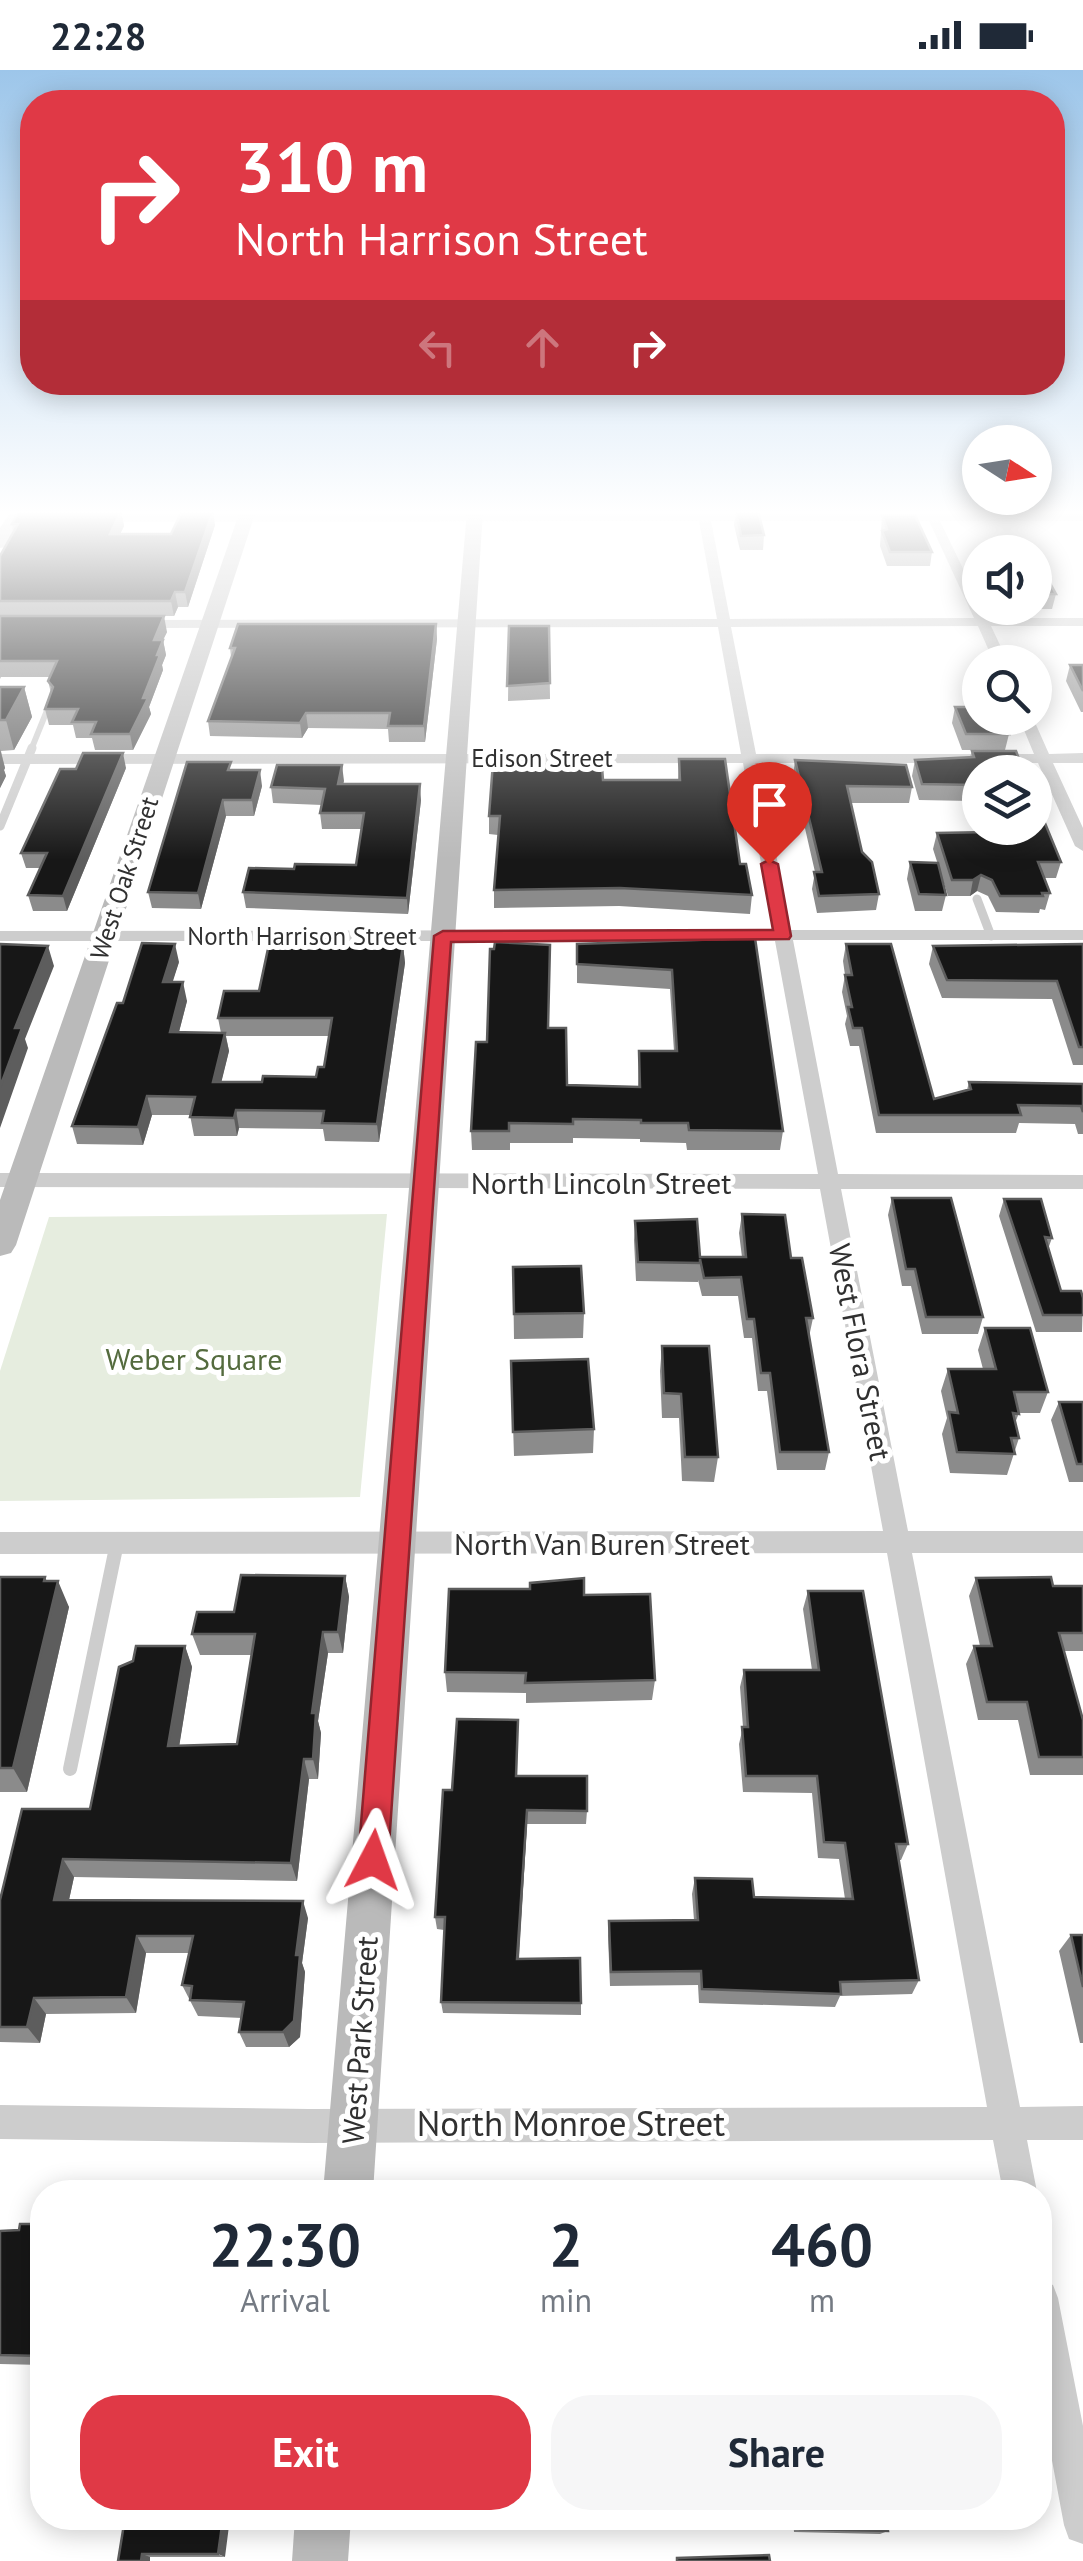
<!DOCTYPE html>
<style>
body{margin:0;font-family:"PT Sans",sans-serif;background:#f6f6f7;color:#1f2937;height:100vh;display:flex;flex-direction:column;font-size:38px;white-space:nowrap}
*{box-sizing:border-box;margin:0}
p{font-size:32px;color:#747a83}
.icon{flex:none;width:55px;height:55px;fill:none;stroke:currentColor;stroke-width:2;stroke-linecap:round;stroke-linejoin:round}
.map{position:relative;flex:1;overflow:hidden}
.panel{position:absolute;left:30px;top:2110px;width:1022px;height:350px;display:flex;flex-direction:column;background:#fff;border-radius:40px;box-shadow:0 5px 25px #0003}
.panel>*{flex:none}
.guide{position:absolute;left:20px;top:20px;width:1045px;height:305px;border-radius:40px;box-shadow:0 5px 25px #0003;background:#e03946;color:#fff;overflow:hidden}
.needle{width:65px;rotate:102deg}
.tools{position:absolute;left:962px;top:355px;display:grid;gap:20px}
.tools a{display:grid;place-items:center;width:90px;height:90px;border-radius:50%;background:#fff;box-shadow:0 5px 25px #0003;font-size:50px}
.pin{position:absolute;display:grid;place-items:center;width:85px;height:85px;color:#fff;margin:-102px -42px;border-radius:50% 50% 50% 0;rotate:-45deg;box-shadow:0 0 10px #0007}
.pin .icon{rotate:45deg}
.me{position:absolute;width:110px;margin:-55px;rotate:4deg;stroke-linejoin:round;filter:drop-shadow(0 0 8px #0008)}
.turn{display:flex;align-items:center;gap:35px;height:210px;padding:0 50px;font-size:45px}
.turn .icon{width:130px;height:130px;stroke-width:2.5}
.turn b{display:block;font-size:70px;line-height:85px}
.lanes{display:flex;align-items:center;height:95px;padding:0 50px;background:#0003;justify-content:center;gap:50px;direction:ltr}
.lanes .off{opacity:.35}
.eta{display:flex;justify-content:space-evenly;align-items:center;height:170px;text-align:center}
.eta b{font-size:60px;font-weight:600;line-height:70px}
.button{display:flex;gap:20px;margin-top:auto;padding:20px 50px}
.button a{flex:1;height:115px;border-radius:40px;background:#e03946;color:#fff;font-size:40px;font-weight:600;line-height:115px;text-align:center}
.button a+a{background:#f6f6f7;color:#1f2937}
.status{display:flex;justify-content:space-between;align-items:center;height:70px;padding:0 50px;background:#fff;direction:ltr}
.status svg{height:28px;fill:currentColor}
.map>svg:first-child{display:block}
.green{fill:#e6eddf}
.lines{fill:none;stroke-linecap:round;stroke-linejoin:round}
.lane-far2{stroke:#cdcdcd;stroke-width:6}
.lane-far1{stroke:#cdcdcd;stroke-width:9}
.lane{stroke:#cdcdcd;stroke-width:14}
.street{fill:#cdcdcd;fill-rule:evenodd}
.secondary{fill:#bababa;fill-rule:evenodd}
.wall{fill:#8b8b8b;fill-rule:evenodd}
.shaded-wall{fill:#5d5d5d}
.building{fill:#171717;stroke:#5d5d5d;stroke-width:2.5}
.route{fill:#e03946;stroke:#92252e;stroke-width:2.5}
.labels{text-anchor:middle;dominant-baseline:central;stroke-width:10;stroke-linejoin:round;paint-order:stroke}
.far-street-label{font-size:25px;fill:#303030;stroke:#fff}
.street-label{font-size:30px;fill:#303030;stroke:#fff}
.park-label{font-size:30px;fill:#546b3e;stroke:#fff}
.near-street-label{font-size:35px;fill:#303030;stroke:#fff}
</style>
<div class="status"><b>22:28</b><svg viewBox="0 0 49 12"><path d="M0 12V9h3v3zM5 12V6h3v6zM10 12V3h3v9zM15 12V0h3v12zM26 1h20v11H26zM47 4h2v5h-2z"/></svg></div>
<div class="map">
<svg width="1083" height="2491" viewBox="0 0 1083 2491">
<rect width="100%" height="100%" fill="#fff"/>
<path class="green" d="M387 1144 360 1427 0 1431V1301L49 1147Z"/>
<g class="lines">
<path class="lane-far2" d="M31 680 50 633"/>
<path class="lane-far1" d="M0 756 32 678
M977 829 991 866"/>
<path class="lane" d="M70 1699 117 1473"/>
<path class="street" d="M697 441 1083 443V451H940L987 548H1083V556H991L1008 592H994L978 556 731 557 756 684H1034L1019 648H1033L1049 684 1083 683V693H1053L1083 758V781L1075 776 1038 693H758L791 860H1083V870H793L838 1104 1083 1105V1119H841L908 1461H1083V1483H912L1020 2037 1083 2036V2070H1027L1037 2122H1003L993 2070 309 2073 0 2069V2035L309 2039 987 2037 887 1483 0 1484V1462L883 1461 820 1119 0 1117V1103L818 1104 775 871H0V861L773 860 743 693 0 694V684H741L718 557 138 558 131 554 138 550 717 549 699 451 93 452 87 448 93 444H698ZM711 451H929L974 548 730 549Z
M1040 2210 1053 2215 1058 2228 1083 2356V2474L1069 2469 1064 2455 1040 2326Z"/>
<path class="secondary" d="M11 441H27L6 477 0 478V458Z
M240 441H256L16 1175 11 1183 0 1186V1130Z
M467 441H483L373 2122H323Z
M295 2448H351L348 2491H292Z"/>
</g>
<path class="wall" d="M121 441 124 456 120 464H171L215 455 188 537H178L174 546H0V486L13 462 12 454Z
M736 441 764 465 763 480H740L734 455Z
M882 445 932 482 930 496H887L880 476Z
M1035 486 1056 524 1052 539H1014L1013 538H1035Z
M0 546 167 562 163 570 166 585 162 595 163 600 149 637 151 644 133 680H95L92 668H76L73 655H49L45 639 51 623 48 611 50 607H1L0 609Z
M436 554 437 569 425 672H389L388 659 308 658 302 668 210 666 208 651 231 587 230 578Z
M509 556H549L550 629 508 631Z
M1070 595H1083V642H1081L1066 611Z
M0 617H24L32 647 14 680 1 681 5 698 4 700 6 706 0 718Z
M955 637 1009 664 1005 680H962L952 653Z
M972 681 980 702V757L971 731 919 730 912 706 915 690 970 687Z
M679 689 740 794 752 825 750 844 619 836 494 838V820L498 765 489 764V746L603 710H678Z
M795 690 912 717 909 733H851L862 782 879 824 876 840 817 843 812 819 815 802 793 706Z
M342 695 343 714 421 730 408 844 246 838 243 822 294 799 356 795 361 759H322L320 743 322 735 273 733 271 717Z
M126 698 67 841H33L28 825 40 798H26L21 783Z
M232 700 262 716 254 746H226L201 839 152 838 148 822Z
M980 758H1035L1061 792 1056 808H1044L1050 823 1045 840 1040 839 1039 843 996 842 988 826 977 821 970 826H948L933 779 937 763 982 762Z
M910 792 946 825 942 841H915L907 809Z
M755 868 783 1061 780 1080H687L686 1073 640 1072V1069L573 1068V1073H510V1080H472L471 1061 487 972 548 958 567 1015 638 1017 639 981H674L670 919 577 913V874Z
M846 874 934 1029 967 1020 969 1012 1083 1014V1064H1078L1075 1054 1019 1053 1016 1063H876L859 976H850L845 954 847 946 842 922 845 905 843 891Z
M1083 874V995H1073L1052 929 942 928 929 894 933 876Z
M403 875 405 893 379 1072 325 1071 323 1059 239 1058 237 1066H194L190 1045H152L143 1075 77 1074 72 1056 123 933 179 892 172 912 187 931 179 962 221 963 218 948 259 921ZM226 966H329L324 997 316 1007 262 1012H221L229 981Z
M892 1128 983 1247 978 1264H922L911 1216H902L888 1145Z
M1004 1129 1052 1168 1048 1179 1061 1221 1083 1228 1082 1262H1036L999 1146Z
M742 1144 791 1188 813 1248 809 1267 829 1382 825 1400H777L767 1321H758L752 1268H744L738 1226H702L698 1210V1212L636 1211 634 1170 635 1151 700 1187H742L739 1163Z
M513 1197 584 1243 583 1268 514 1269Z
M985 1258 1048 1322 1040 1343H1019L1015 1353 1019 1368 1007 1405 950 1403 942 1364 947 1348 941 1321 948 1299H983L978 1280Z
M662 1276 718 1387 714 1412 682 1411 679 1348H662L660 1301Z
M511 1291 594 1359 593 1383 514 1386Z
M1059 1332H1083V1412H1069L1051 1350Z
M345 1506 349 1527 343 1583H328L318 1651 321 1663 318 1709H309L297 1811 74 1807 69 1830 308 1848 302 1893 305 1902 300 1967 289 1977H246L239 1962 242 1948 198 1946 182 1915 189 1883H146L136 1943 46 1944 40 1973 0 1972V1830L90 1739 185 1576 192 1597 179 1676 237 1674 251 1585H200L192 1564 234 1542Z
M0 1507 46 1511 69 1537 27 1722H0Z
M976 1508 1053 1516H1083V1581H1064L1083 1650V1705H1030L1018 1650H978L966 1594 974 1576H980L969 1526Z
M808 1521 908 1774 901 1790H899L919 1910 912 1924 840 1926 835 1937 699 1933 698 1915 610 1916 608 1866 609 1851 694 1850 692 1824 695 1808 754 1827 845 1829 839 1789 818 1788 812 1723 743 1722 739 1674 743 1657 740 1617 744 1600H812L803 1539Z
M584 1525 655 1610 652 1630 526 1633V1623L447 1622 445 1602Z
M518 1650 517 1706 587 1741 586 1754H527L519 1889 581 1933V1945L443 1943 441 1932 444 1860 437 1859 435 1847 452 1720Z
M1071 1865H1083V1973H1080L1059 1881Z
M42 2154V2295L0 2294V2161L19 2160Z
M125 2448 225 2487H150V2491H118Z
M793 2448H886L888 2461 880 2464 794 2462Z"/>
<path class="shaded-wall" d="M121 441 124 456 113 479 110 464Z
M213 441 215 455 188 537 185 522Z
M175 522 178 537 174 546 171 531Z
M164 546 167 562 163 570 166 585 162 595 163 600 149 637 151 644 133 680 130 664 143 628 154 570Z
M436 554 437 569 425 672 424 656Z
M24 617 32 647 14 680 6 650Z
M306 643 308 658 302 668 300 653Z
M0 679 5 698 4 700 6 706 0 718Z
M123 683 126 698 67 841 63 826Z
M342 695 344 711 340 730 338 714Z
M260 700 262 716 254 746 252 730Z
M420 714 421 730 408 844 407 828Z
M223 730 226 746 201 839 198 823Z
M981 805 977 821 970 826 973 810Z
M175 874 179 892 167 930 163 912Z
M403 875 405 893 379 1072 377 1054Z
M48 876 54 896 25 969 28 978 0 1058V1017L15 958Z
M183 912 187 931 174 981 170 962Z
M225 963 229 981 217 1030 213 1012Z
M147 1026 152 1045 143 1075 138 1057Z
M236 1040 239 1058 237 1066 234 1048Z
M345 1506 349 1527 343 1583 338 1562Z
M45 1507 54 1528 58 1511 69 1537 27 1722 13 1698Z
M323 1562 328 1583 318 1651 321 1663 318 1709 313 1689 312 1643Z
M185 1576 192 1597 176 1696 168 1676Z
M304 1689 309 1709 297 1811 291 1793Z
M527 1740V1754L518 1901 517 1889Z
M63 1789 74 1807 65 1848 54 1830Z
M303 1831 308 1848 302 1893 305 1902 300 1967 289 1977 283 1962Z
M137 1866 146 1883 136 1943 126 1927Z
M34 1928 46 1944 40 1973 27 1957Z
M223 2448H230L225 2487 218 2484Z
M142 2484 150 2487V2491H141Z"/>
<path class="building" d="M19 441H121L110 464H171L182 441H213L185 522H175L171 531H0V486L18 454H12Z
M736 441H758L764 465 741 466Z
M882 445H915L932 482H890L882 461 887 459Z
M990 472H1028L1033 482H995Z
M1035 486 1056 524H1035Z
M0 546H164L154 570H163L157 585H160L143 628H148L130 664H91L96 652H72L78 639H45L53 617 48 611 57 591H0Z
M238 554H436L424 656H388L390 643H306L300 653 208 651 235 578H230Z
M509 556H549L550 613 507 616Z
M1070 595H1083V621Z
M0 617H24L6 650H0Z
M955 637H980V648H1001L1009 664H966Z
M972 681H1016L1024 702H980V730L975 715 922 714 915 690 974 687Z
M83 683H123L63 826 28 825 47 783H21L60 699H76Z
M679 689H725L740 794H746L752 825 620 818 494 820 500 746H489L493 692 602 697 603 710H680Z
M795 690 906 695 912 717 847 716 862 782 872 792 879 824 819 826 814 802H822Z
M187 692H231L228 700H260L252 730H223L198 823 148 822Z
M277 695H342L338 714H420L407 828 243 822 249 798 294 799 295 794 356 795 364 743H320L325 719 271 717Z
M1035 729 1061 792H1038L1050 823H1042L1043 826H1000L992 810 981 805 973 810H952L937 763 991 762 989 758H1035Z
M910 792 938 793 946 825 919 824Z
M755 868 783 1061 689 1060 688 1053H641V1050L573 1049V1054L509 1053V1061H471L476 972H487L490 879H494L495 872 550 875 548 958H566L567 1015 640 1017 639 981H677L672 900 577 894V874Z
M142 873 175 874 163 912H183L170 962 225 963 213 1012H262L263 1006 316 1007 318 997H324L332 948H218L224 921H259L269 874 403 875 377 1054 322 1053 324 1041 236 1040 234 1048 190 1047 195 1027 147 1026 138 1057 72 1056 117 933H123Z
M0 874 48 876 15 958H22L0 1017Z
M846 874H891L934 1029 971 1019 969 1012 1083 1014V1042L1081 1036 1018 1035 1021 1045H879L862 958H853L848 937H852L845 905H852Z
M1083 874V977H1079L1057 911 947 910 933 876Z
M892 1128H951L983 1247H926L915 1199H906Z
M1004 1129H1041L1052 1168 1045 1167 1061 1221H1081L1083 1228V1245H1043Z
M742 1144 785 1145 791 1188H802L813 1248H806L829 1382H780L770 1303H761L754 1249H747L741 1207 704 1208 700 1189V1193L638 1192 635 1151 697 1149 700 1187H746Z
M581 1196 584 1243 514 1244 513 1197Z
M985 1258H1030L1048 1322H1014L1019 1344 1013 1343 1019 1368H1011L1015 1384 957 1382 949 1342 958 1343 948 1299H996Z
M662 1276H709L718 1387H685L681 1324 664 1323Z
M588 1289 594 1359 513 1362 511 1291Z
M1059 1332H1083V1394H1077Z
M241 1505 345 1506 338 1562H323L312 1643H316L313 1689H304L291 1793 63 1789 54 1830 303 1831 296 1885H300L294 1951 283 1962H239L244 1932 190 1930 192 1916 182 1915 193 1866H137L126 1927 34 1928 27 1957H0V1830L22 1739H90L119 1597 133 1591 136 1576H185L168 1676 237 1674 255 1564H192L197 1542H234Z
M0 1507H45L44 1511H58L13 1698H0Z
M1051 1507 1053 1516H1083V1563H1059L1083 1650V1687H1039L1027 1632H987L974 1576H992L976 1508Z
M584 1508V1525L650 1524 655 1610 525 1613 526 1603 445 1602 449 1519H530V1513Z
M808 1521H863L908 1774H896L919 1910 840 1912 841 1924 702 1919 701 1901 611 1902 609 1851 698 1850 695 1808 752 1809 754 1827 853 1829 845 1773 824 1772 817 1706H746L742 1657H748L744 1600H819Z
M457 1649 518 1650 516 1706H587V1741L527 1740 517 1889 580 1888 581 1933 441 1932 445 1847H435L443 1720H452Z
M1071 1865H1083V1917Z
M20 2154H42V2286L0 2285V2161L19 2160Z
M125 2448H223L218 2484H142L141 2491H118Z
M799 2448H886L888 2461 800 2459Z
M769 2485 770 2491H677V2488Z"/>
<linearGradient id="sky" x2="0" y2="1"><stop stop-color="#9dc6ea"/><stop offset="0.56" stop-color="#fff"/><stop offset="1" stop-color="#fff" stop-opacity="0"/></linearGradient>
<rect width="1083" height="790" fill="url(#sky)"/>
<path class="route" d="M769 790 778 794 791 866 789 869 451 872 388 1790 384 1800 373 1804 362 1800 358 1790 434 866 443 861 773 860 761 794Z"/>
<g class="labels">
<g class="far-street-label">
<text x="542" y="688">Edison Street</text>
<text transform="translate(124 808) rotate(-72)">West Oak Street</text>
<text x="302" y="866">North Harrison Street</text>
</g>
<g class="street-label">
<text x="601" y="1112">North Lincoln Street</text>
<text transform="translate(861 1282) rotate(79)">West Flora Street</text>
<text x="602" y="1473">North Van Buren Street</text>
<text transform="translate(359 1970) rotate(-86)">West Park Street</text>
</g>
<g class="park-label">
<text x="194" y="1288">Weber Square</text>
</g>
<g class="near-street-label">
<text x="571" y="2053">North Monroe Street</text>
</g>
</g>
</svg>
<div class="tools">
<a><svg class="needle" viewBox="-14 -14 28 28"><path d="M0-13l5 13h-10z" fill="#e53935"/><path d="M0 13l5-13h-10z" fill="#747a83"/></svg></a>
<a><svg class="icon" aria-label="sound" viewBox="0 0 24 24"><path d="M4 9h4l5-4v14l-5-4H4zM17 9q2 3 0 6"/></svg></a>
<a><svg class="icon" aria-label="search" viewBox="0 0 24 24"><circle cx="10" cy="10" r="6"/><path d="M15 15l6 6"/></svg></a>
<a><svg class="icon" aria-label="layers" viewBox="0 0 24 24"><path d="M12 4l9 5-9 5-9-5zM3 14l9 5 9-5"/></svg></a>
</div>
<div class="pin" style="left:769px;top:794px;background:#d93025"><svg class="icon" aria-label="arrive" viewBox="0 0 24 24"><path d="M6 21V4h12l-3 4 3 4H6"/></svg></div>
<svg class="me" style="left:373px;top:1790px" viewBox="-20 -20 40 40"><path d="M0-17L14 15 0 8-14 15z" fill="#e03946" stroke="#fff" stroke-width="4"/></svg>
<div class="guide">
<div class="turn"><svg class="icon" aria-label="right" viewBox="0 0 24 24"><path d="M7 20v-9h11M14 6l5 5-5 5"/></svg><div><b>310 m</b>North Harrison Street</div></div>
<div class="lanes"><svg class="icon off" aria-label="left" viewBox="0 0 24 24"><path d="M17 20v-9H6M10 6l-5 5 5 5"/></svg><svg class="icon off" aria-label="ahead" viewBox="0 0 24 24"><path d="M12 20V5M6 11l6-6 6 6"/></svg><svg class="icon" aria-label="right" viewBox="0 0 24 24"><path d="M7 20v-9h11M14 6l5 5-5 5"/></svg></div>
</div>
<section class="panel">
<div class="eta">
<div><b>22:30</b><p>Arrival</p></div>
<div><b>2</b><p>min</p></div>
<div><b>460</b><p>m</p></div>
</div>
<div class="button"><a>Exit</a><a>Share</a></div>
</section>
</div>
